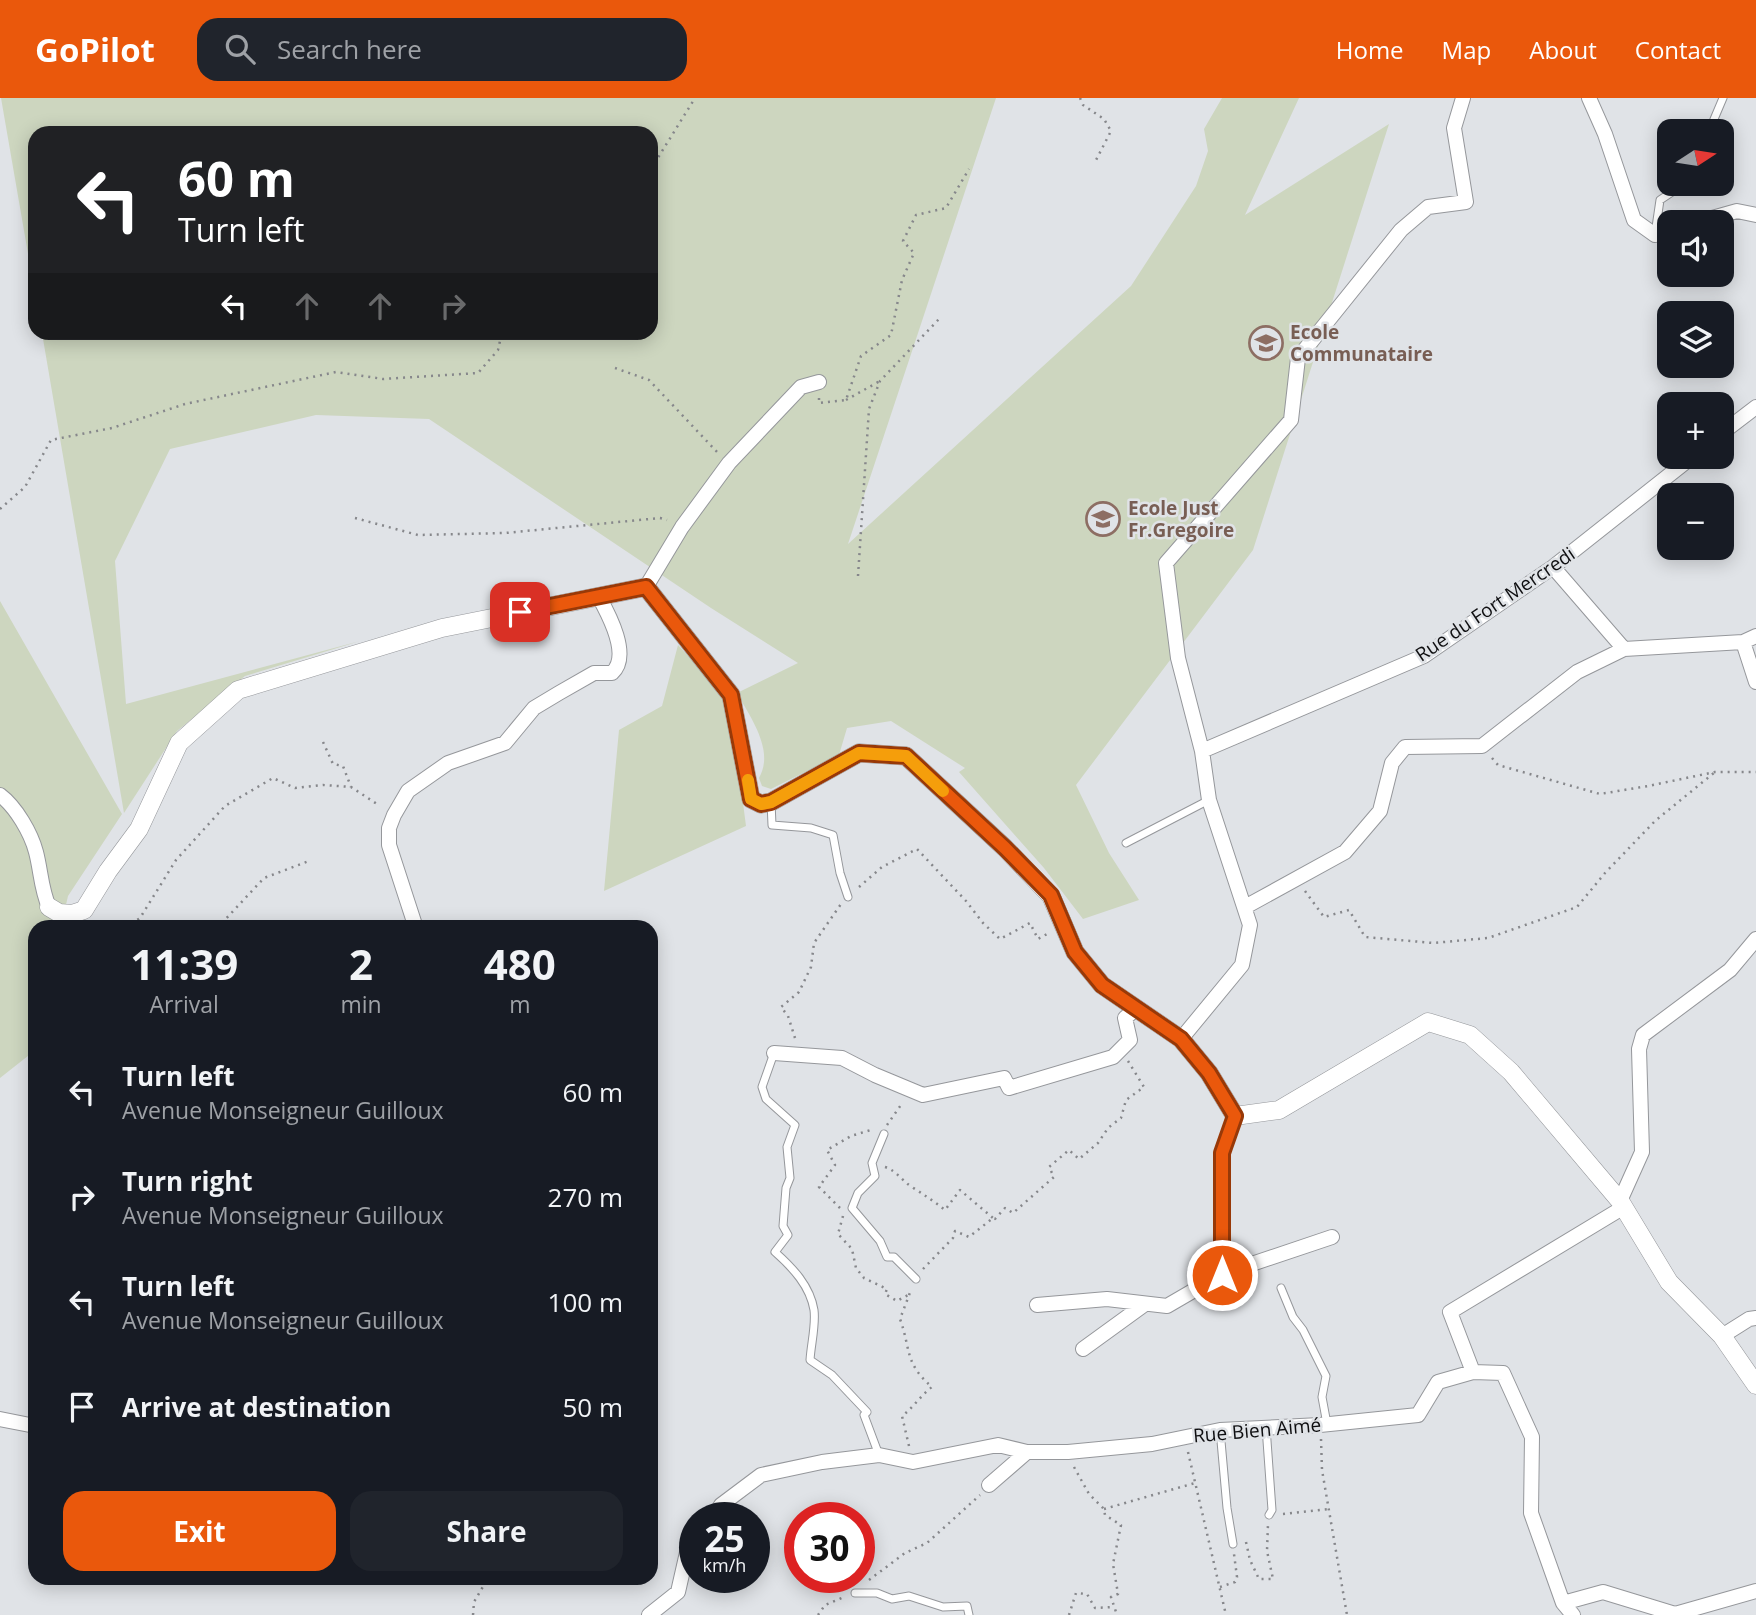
<!DOCTYPE html>
<meta charset="utf-8">
<style>
body{margin:0;font-family:"Open Sans",sans-serif;background:#20242c;color:#f1f3f6;height:100vh;display:flex;flex-direction:column;font-size:26px;white-space:nowrap}
*{box-sizing:border-box;margin:0}
p{font-size:23px;color:#9ea1a6}
.icon{flex:none;width:38px;height:38px;fill:none;stroke:currentColor;stroke-width:2;stroke-linecap:round;stroke-linejoin:round}
.map{position:relative;flex:1;overflow:hidden}
.details{position:absolute;left:28px;top:822px;width:630px;height:665px;display:flex;flex-direction:column;background:#171b24;border-radius:21px;box-shadow:0 4px 18px #0003}
.details>*{flex:none}
.hud{position:absolute;left:28px;top:28px;width:630px;height:214px;border-radius:21px;box-shadow:0 4px 18px #0003;background:#202124;color:#fff;overflow:hidden}
.needle{width:46px;rotate:78deg}
.controls{position:absolute;left:1657px;top:21px;display:grid;gap:14px}
.controls a{display:grid;place-items:center;width:77px;height:77px;border-radius:14px;background:#171b24;box-shadow:0 4px 18px #0003;font-size:35px}
.speed{position:absolute;left:679px;top:1404px;display:flex;gap:14px;font-size:35px;font-weight:700;text-align:center}
.speed>*{display:grid;place-content:center;width:91px;height:91px;border-radius:50%;background:#171b24;box-shadow:0 4px 18px #0003;line-height:1}
.speed small{font-size:18px;font-weight:400}
.speed .limit{border:10px solid #d22;background:#fff;color:#111}
.pin{position:absolute;display:grid;place-items:center;width:60px;height:60px;color:#fff;margin:-30px;border-radius:14px;box-shadow:0 4px 10px #0006}
.me{position:absolute;width:77px;margin:-38px;rotate:0deg;stroke-linejoin:round;filter:drop-shadow(0 0 5px #0008)}
.turn{display:flex;align-items:center;gap:24px;height:147px;padding:0 35px;font-size:32px}
.turn .icon{width:91px;height:91px;stroke-width:2.5}
.turn b{display:block;font-size:49px;line-height:60px}
.lanes{display:flex;align-items:center;height:66px;padding:0 35px;background:#0003;justify-content:center;gap:35px;direction:ltr}
.lanes .off{opacity:.35}
.eta{display:flex;justify-content:space-evenly;align-items:center;height:119px;text-align:center}
.eta b{font-size:42px;font-weight:700;line-height:49px}
.action{display:flex;gap:14px;margin-top:auto;padding:14px 35px}
.action a{flex:1;height:80px;border-radius:21px;background:#ea580c;color:#fff;font-size:28px;font-weight:700;line-height:80px;text-align:center}
.action a+a{background:#20242c;color:#f1f3f6}
ul{padding:0;list-style:none}
li{display:flex;align-items:center;gap:21px;height:105px;padding:0 35px}
li div{flex:1}
li b{display:block;font-size:26px}
li em{font-style:normal}
header{display:flex;align-items:center;gap:42px;box-sizing:border-box;height:98px;padding:0 35px;background:#ea580c;color:#fff}
header strong{font-size:33px}
nav{display:flex;gap:38px;margin-inline-start:auto;font-size:24px}
.search{width:490px;height:63px;background:#20242c;display:flex;align-items:center;gap:18px;box-sizing:border-box;padding:0 24px;border-radius:21px;color:#9ea1a6;font-size:26px}
.map>svg:first-child{display:block}
.green{fill:#cdd6bf}
.lines{fill:none;stroke-linecap:round;stroke-linejoin:round}
.service-casing{stroke:#95979b;stroke-width:9}
.minor-casing{stroke:#95979b;stroke-width:16}
.tertiary-casing{stroke:#95979b;stroke-width:19}
.path{stroke:#86878b;stroke-width:2.5;stroke-dasharray:2 5;stroke-linecap:butt}
.service{stroke:#fff;stroke-width:7}
.minor{stroke:#fff;stroke-width:14}
.tertiary{stroke:#fff;stroke-width:18}
.route-casing{stroke:#983908;stroke-width:18}
.route{stroke:#ea580c;stroke-width:12}
.slow{stroke:#f59e0b;stroke-width:12}
.labels{text-anchor:middle;dominant-baseline:central;stroke-width:5;stroke-linejoin:round;paint-order:stroke}
.education-label{font-size:19px;font-weight:bold;fill:#785e54;stroke:#e0e3e7;text-anchor:start}
.street-label{font-size:19px;fill:#0f0f11;stroke:#e0e3e7}
</style>
<header>
<strong>GoPilot</strong>
<div class="search"><svg class="icon" aria-label="search" viewBox="0 0 24 24"><circle cx="10" cy="10" r="6"/><path d="M15 15l6 6"/></svg>Search here</div>
<nav><a>Home</a><a>Map</a><a>About</a><a>Contact</a></nav>
</header>
<div class="map">
<svg width="1756" height="1517" viewBox="0 0 1756 1517">
<rect width="100%" height="100%" fill="#e0e3e7"/>
<path class="green" d="M1 0H996L848 446 1131 188 1196 88 1208 53 1204 31 1222 0H1299L1245 117 1389 26 1253 452 1076 687 1109 755 1139 802 1083 821 1044 770 959 674 965 670 891 623 847 630 839 657 771 691 762 688 759 680C775 652 750 619 737 595L798 565 711 510 429 321 316 317 170 351 115 463 126 606 360 543 245 578 177 633 124 715 42 235 651 234V35H35V196Z
M0 503 122 716 68 798 61 829 35 830V944L33 954 0 980Z
M678 547 725 598 737 659 746 728 604 793 619 632 662 608Z"/>
<g class="lines">
<g class="service-casing">
<path id="service" d="M1709 33 1723 0
M1655 136 1660 102 1684 86
M771 704 772 727 811 730 833 737 840 775 848 799
M1126 745 1209 702
M774 955 762 989 766 1001 795 1027 787 1049 790 1080 786 1090 783 1128 788 1137 775 1154C793 1170 810 1188 814 1212 816 1227 811 1246 810 1262L832 1277 867 1314 864 1317 879 1357
M884 1036 872 1065 875 1078 858 1095 852 1110 880 1143 887 1159H894L916 1181
M1281 1190 1293 1219 1303 1232 1326 1278 1322 1299 1327 1326
M1266 1329 1272 1412 1269 1417
M1220 1332 1227 1410 1233 1446
M855 1495H877L892 1501 909 1498 943 1509 967 1508 969 1517"/>
</g>
<g class="minor-casing">
<path id="minor" d="M1589 0 1605 36 1634 122 1655 137 1670 132
M1698 124 1737 113 1756 117
M1722 335 1756 309
M1553 469 1624 551 1743 544 1756 538
M646 489 682 429 729 365 801 289 819 284
M1743 544 1756 584
M1202 653 1424 558 1553 469 1692 359
M0 697C16 709 31 735 36 754 41 773 41 791 49 809
M1245 809 1345 754 1380 713 1392 665 1405 649 1482 648 1577 574 1624 551
M416 830 389 747V730L394 717 408 693 448 665 505 645 534 610 559 595 594 575H612C631 558 609 517 599 499
M1181 941 1242 867 1250 827 1209 702 1202 653 1178 560 1166 465 1291 322 1298 260 1401 132 1428 109 1466 104 1454 30 1463 0
M774 955 842 960 875 977 923 997 1004 980 1009 990 1113 959 1130 942 1125 920 1137 910
M1620 1103 1642 1054 1639 951 1643 937 1730 872 1756 841
M1222 1176 1332 1139
M1037 1207 1107 1201 1167 1208 1222 1176V1055L1235 1018
M1722 1238 1749 1221 1756 1220
M1083 1251 1145 1206
M1473 1274 1450 1214 1624 1109
M0 1321 35 1328
M989 1387 1027 1354
M714 1419 721 1407 761 1377 822 1364 879 1357 913 1364 998 1347 1027 1354H1068L1152 1346 1220 1332 1320 1327 1418 1317 1438 1284 1473 1274 1503 1275 1532 1339 1531 1415 1563 1505 1573 1517
M1563 1505 1603 1494 1675 1516 1756 1493
M649 1517 678 1494 688 1450 695 1443"/>
</g>
<g class="tertiary-casing">
<path id="tertiary" d="M49 809 59 815 72 816 84 812 108 773 139 731 179 645 238 592 442 530 646 489 731 597 751 701 761 706 771 704 859 655 906 658 1005 750 1051 798 1075 854 1102 887 1181 941 1209 975 1235 1018 1279 1012 1428 924 1470 937 1511 974 1620 1103 1669 1184 1722 1238 1756 1287"/>
</g>
<path class="path" d="M1080 0 1083 7 1104 21 1111 33 1094 66
M651 71 695 0
M615 270 649 282 718 355
M819 300V305L846 302 861 258 891 237 902 182 914 155 903 143 916 117 946 110 969 71
M846 302 880 283
M0 411 25 389 51 342 112 330 185 306 336 274 383 281 478 275 498 252 502 234
M355 420 418 437 505 435 660 420 667 422
M858 478 869 311 880 283 939 221
M323 644 333 666 343 668 351 689
M1492 660 1498 667 1600 696 1648 688 1715 674H1756
M859 789 882 769 917 751 966 803 983 825 1000 841 1030 825 1038 841 1047 836
M1305 793 1324 819 1349 812 1365 839 1433 845 1488 840 1577 809 1605 775 1655 723 1715 674
M222 825 264 780 309 763
M126 830 140 820 176 762 225 708 273 680 295 690 323 687 351 689 380 708
M795 940 788 918 781 909 799 894 811 869 814 845 841 806
M887 1027 903 1004
M885 1069C897 1073 902 1083 912 1089 924 1097 934 1103 945 1112L960 1092 993 1120
M840 1110 819 1089 835 1067 827 1052 851 1038 874 1031
M843 1118 838 1136 852 1151 856 1170 864 1180 887 1191 885 1196 897 1203 910 1196
M923 1171 953 1140 955 1133 969 1139 993 1120 995 1121 1005 1110 1013 1115 1054 1079 1049 1069 1069 1052 1079 1061 1098 1045 1108 1030 1121 1020 1126 1002 1144 989 1128 963
M1321 1341 1322 1372 1347 1517
M909 1348 902 1318C914 1309 920 1298 932 1289 904 1265 911 1251 900 1221L911 1192
M1188 1354 1226 1517
M1074 1369 1089 1396 1104 1411 1105 1417 1121 1427 1113 1466 1118 1496 1111 1499 1117 1517
M1104 1411 1195 1385
M1283 1416 1329 1411
M1246 1444 1250 1462 1259 1481H1273L1267 1453 1268 1426
M869 1482 905 1455 927 1445 980 1397
M1220 1489 1235 1484 1237 1479 1234 1456
M473 1517 474 1504 488 1480
M818 1517 825 1507 844 1499
M1069 1517 1076 1495 1087 1496 1095 1510 1113 1509"/>
<use href="#service" class="service"/>
<use href="#minor" class="minor"/>
<use href="#tertiary" class="tertiary"/>
</g>
<g class="lines">
<g class="route-casing">
<path id="route" d="M520 514 646 489 731 597 751 701 761 706 771 704 859 655 906 658 1005 750 1051 797 1075 854 1102 887 1181 941 1209 975 1235 1018 1222 1055V1177"/>
</g>
<use href="#route" class="route"/>
<path class="slow" d="M748 682 751 701 761 706 771 704 859 655 906 658 943 693"/>
</g>
<defs>
<g id="school-ring" transform="scale(1.75)"><circle r="9.5" fill="#e0e3e7" stroke="#8d6e63" stroke-width="1.5"/><path d="M0-5L7-2L0 1L-7-2ZM-4 1L0 2.5L4 1V4Q0 6-4 4Z" fill="#8d6e63"/></g>
</defs>
<g fill-rule="evenodd">
<use href="#school-ring" x="1266" y="245"/>
<use href="#school-ring" x="1103" y="421"/>
</g>
<g class="labels">
<g class="education-label">
<text x="1290" y="234">Ecole<tspan x="1290" dy="22">Communataire</tspan></text>
<text x="1128" y="410">Ecole Just<tspan x="1128" dy="22">Fr.Gregoire</tspan></text>
</g>
<g class="street-label">
<text transform="translate(1495 506) rotate(-34)">Rue du Fort Mercredi</text>
<text transform="translate(1257 1332) rotate(-5)">Rue Bien Aimé</text>
</g>
</g>
</svg>
<div class="controls">
<a><svg class="needle" viewBox="-14 -14 28 28"><path d="M0-13l5 13h-10z" fill="#e53935"/><path d="M0 13l5-13h-10z" fill="#9ea1a6"/></svg></a>
<a><svg class="icon" aria-label="sound" viewBox="0 0 24 24"><path d="M4 9h4l5-4v14l-5-4H4zM17 9q2 3 0 6"/></svg></a>
<a><svg class="icon" aria-label="layers" viewBox="0 0 24 24"><path d="M12 4l9 5-9 5-9-5zM3 14l9 5 9-5"/></svg></a>
<a>+</a>
<a>−</a>
</div>
<div class="speed"><div>25<small>km/h</small></div><div class="limit">30</div></div>
<div class="pin" style="left:520px;top:514px;background:#d93025"><svg class="icon" aria-label="arrive" viewBox="0 0 24 24"><path d="M6 21V4h12l-3 4 3 4H6"/></svg></div>
<svg class="me" style="left:1222px;top:1177px" viewBox="-20 -20 40 40"><circle r="17" fill="#ea580c" stroke="#fff" stroke-width="3"/><path d="M0-11L8 9 0 5-8 9z" fill="#fff"/></svg>
<div class="hud">
<div class="turn"><svg class="icon" aria-label="left" viewBox="0 0 24 24"><path d="M17 20v-9H6M10 6l-5 5 5 5"/></svg><div><b>60 m</b>Turn left</div></div>
<div class="lanes"><svg class="icon" aria-label="left" viewBox="0 0 24 24"><path d="M17 20v-9H6M10 6l-5 5 5 5"/></svg><svg class="icon off" aria-label="ahead" viewBox="0 0 24 24"><path d="M12 20V5M6 11l6-6 6 6"/></svg><svg class="icon off" aria-label="ahead" viewBox="0 0 24 24"><path d="M12 20V5M6 11l6-6 6 6"/></svg><svg class="icon off" aria-label="right" viewBox="0 0 24 24"><path d="M7 20v-9h11M14 6l5 5-5 5"/></svg></div>
</div>
<section class="details">
<div class="eta">
<div><b>11:39</b><p>Arrival</p></div>
<div><b>2</b><p>min</p></div>
<div><b>480</b><p>m</p></div>
</div>
<ul>
<li><svg class="icon" aria-label="left" viewBox="0 0 24 24"><path d="M17 20v-9H6M10 6l-5 5 5 5"/></svg><div><b>Turn left</b><p>Avenue Monseigneur Guilloux</p></div><em>60 m</em></li>
<li><svg class="icon" aria-label="right" viewBox="0 0 24 24"><path d="M7 20v-9h11M14 6l5 5-5 5"/></svg><div><b>Turn right</b><p>Avenue Monseigneur Guilloux</p></div><em>270 m</em></li>
<li><svg class="icon" aria-label="left" viewBox="0 0 24 24"><path d="M17 20v-9H6M10 6l-5 5 5 5"/></svg><div><b>Turn left</b><p>Avenue Monseigneur Guilloux</p></div><em>100 m</em></li>
<li><svg class="icon" aria-label="arrive" viewBox="0 0 24 24"><path d="M6 21V4h12l-3 4 3 4H6"/></svg><div><b>Arrive at destination</b></div><em>50 m</em></li>
</ul>
<div class="action"><a>Exit</a><a>Share</a></div>
</section>
</div>
